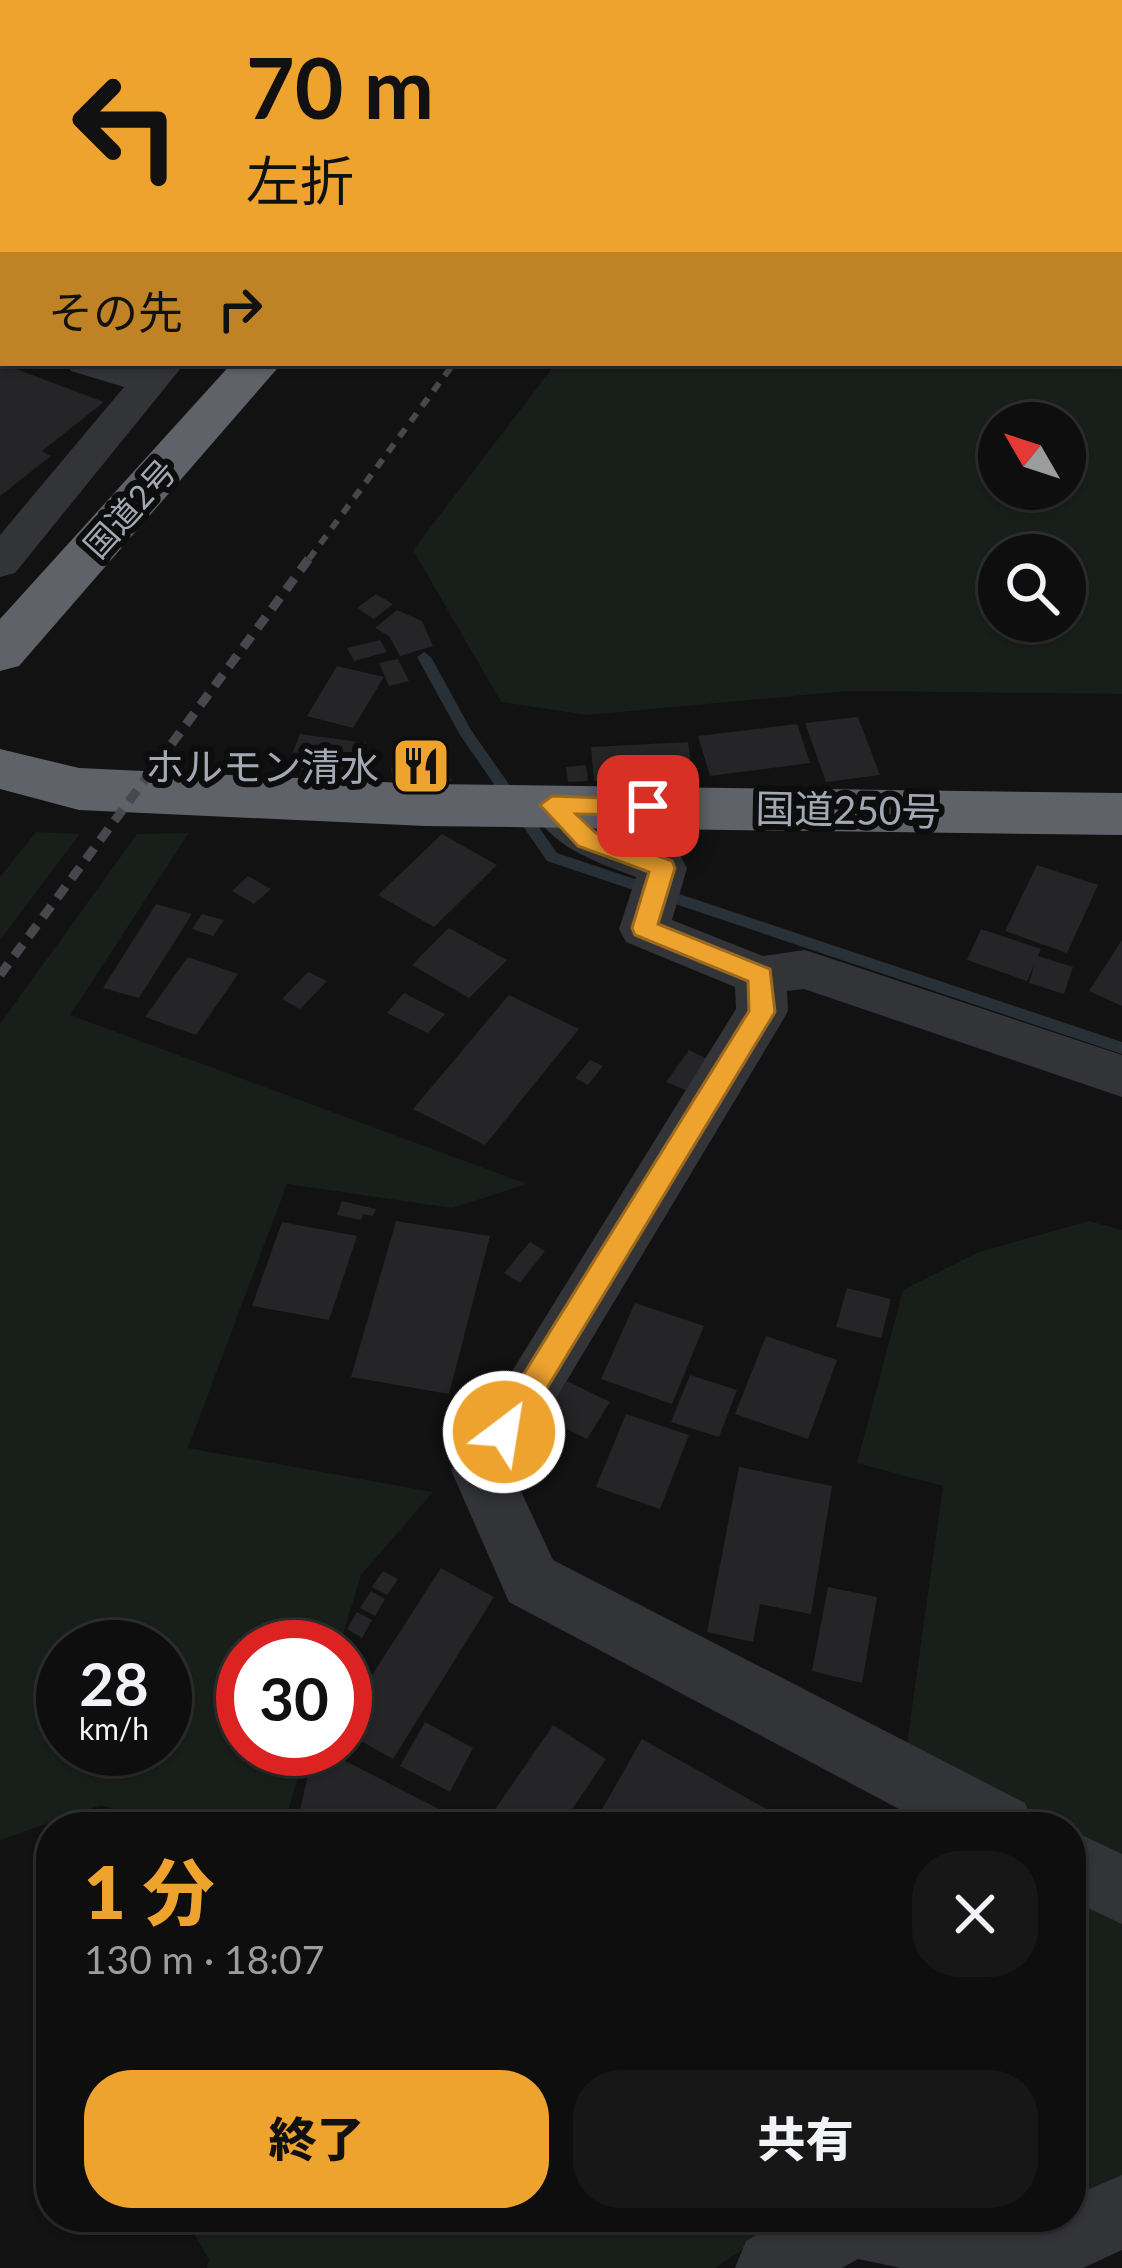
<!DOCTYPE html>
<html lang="ja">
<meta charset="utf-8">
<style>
body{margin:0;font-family:Lato,"Noto Sans JP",sans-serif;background:#171717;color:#f1f3f6;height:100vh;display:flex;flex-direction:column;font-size:45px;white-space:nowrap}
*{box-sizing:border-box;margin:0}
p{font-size:39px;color:#9b9c9e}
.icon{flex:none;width:66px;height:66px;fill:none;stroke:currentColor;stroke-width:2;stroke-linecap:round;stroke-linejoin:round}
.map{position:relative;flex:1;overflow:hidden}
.details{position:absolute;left:36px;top:1812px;width:1050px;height:420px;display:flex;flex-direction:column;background:#0e0e0e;border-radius:48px;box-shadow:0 3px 9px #0004,0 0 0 3px #2e2e2e}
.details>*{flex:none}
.guide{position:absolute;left:0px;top:0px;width:1122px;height:366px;box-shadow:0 3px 9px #0004,0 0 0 3px #2e2e2e;background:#efa32f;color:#111;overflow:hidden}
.needle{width:78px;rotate:309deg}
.tools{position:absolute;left:978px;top:402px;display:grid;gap:24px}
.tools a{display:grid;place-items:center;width:108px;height:108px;border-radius:50%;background:#0e0e0e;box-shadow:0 3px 9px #0004,0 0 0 3px #2e2e2e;font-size:60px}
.speed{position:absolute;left:36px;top:1620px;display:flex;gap:24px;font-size:60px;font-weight:700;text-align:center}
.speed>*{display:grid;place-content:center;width:156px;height:156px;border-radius:50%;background:#0e0e0e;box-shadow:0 3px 9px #0004,0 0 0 3px #2e2e2e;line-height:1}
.speed small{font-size:30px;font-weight:400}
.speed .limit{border:18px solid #d22;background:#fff;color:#111}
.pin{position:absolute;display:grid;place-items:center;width:102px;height:102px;color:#fff;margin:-51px;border-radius:24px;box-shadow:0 6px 18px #0006}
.me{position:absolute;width:132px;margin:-66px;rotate:31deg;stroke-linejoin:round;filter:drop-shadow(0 0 9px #0008)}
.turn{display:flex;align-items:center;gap:42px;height:252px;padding:0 48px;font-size:54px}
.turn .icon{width:156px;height:156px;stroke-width:2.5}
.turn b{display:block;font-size:84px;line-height:102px}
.then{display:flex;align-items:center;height:114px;padding:0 48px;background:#0003;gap:24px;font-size:45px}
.round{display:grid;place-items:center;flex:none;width:126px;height:126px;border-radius:48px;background:#171717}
.overview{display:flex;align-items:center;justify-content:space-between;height:204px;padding:0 48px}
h1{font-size:72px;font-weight:800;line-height:90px;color:#efa32f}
.primary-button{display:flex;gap:24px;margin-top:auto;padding:24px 48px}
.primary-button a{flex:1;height:138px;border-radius:48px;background:#efa32f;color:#111;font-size:48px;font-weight:800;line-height:138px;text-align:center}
.primary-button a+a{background:#171717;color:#f1f3f6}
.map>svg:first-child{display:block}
.green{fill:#181e19;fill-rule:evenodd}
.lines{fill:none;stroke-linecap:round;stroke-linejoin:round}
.stream{fill:#283137;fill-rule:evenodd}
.building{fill:#252527}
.minor{fill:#333438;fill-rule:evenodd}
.highway{fill:#5f6269;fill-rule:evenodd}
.rail-far1{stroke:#46484d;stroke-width:6;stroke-dasharray:10 9;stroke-linecap:butt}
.rail{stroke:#46484d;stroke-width:9;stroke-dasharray:14 10;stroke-linecap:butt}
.route{fill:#efa32f;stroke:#9b6a1f;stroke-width:3}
.labels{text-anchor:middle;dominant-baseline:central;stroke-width:12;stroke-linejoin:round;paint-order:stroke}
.far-street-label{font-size:33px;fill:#a3a9b4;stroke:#0d0d0e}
.poi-label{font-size:39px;fill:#a3a9b4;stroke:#0d0d0e;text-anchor:end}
.street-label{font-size:39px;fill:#a3a9b4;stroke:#0d0d0e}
</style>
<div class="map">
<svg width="1122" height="2268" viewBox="0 0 1122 2268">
<rect width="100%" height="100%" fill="#121213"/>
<path class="green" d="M836 0H1122V694L848 691 587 715 501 702 413 550 556 363H1119V3H833ZM1065 423V489H999V423ZM1065 555V621H999V555Z
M36 832 80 834 0 940V877Z
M189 833 70 1015 527 1184 452 1208 287 1184 188 1448 433 1492 361 1575 339 1647H243V1749H307L283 1827H168L101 1805 0 1840V1024L137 834ZM63 1647H165V1749H63Z
M1089 1221 1122 1230V1861L1071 1835V1827H1056L906 1751 943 1486 857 1463 903 1290 979 1252Z
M1071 1881 1122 1908V2192L1071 2215Z
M190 2217H792L715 2268H207L209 2260 188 2223Z"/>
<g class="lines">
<path class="stream" d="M204 0H215L218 3H207Z
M424 652 431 657 471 730 557 853 1122 1042V1054L547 861 460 735 417 657Z"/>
</g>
<path class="building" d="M0 363 104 402 42 451 51 456 0 496Z
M376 594 393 604 374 619 357 608Z
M397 610 422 621 433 646 400 656 389 636 375 628Z
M380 640 387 652 354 661 347 648Z
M398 659 409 681 389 686 379 663Z
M337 666 384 677 353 728 307 716Z
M858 717 880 775 826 782 805 723Z
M797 724 810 763 710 776 698 736Z
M300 734 366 743 355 777 287 767Z
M427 740 452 781 393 779 391 768Z
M688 742 693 776 594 781 591 747Z
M586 765 588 781 568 782 566 767Z
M442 834 497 865 434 927 378 895Z
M1037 865 1098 885 1067 953 1005 931Z
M248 876 271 889 254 904 232 891Z
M156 904 192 914 139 998 103 988Z
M202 914 224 920 213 936 192 929Z
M449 928 507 960 469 998 412 965Z
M981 929 1041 949 1038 956 1073 967 1064 994 1029 983 1035 963 1027 981 967 960Z
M1122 940V1006L1089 991Z
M188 957 238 974 196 1035 145 1017Z
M308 972 327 981 300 1009 282 999Z
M404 993 445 1014 428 1033 387 1013Z
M509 995 579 1029 485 1145 413 1109Z
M689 1050 709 1060 688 1091 666 1082Z
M590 1060 603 1066 588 1085 575 1078Z
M342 1201 376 1209 373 1216 363 1214 361 1220 337 1215Z
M396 1221 490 1236 449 1394 351 1377Z
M282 1222 357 1236 329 1320 252 1306Z
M530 1242 545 1251 520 1283 504 1273Z
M847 1288 891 1299 881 1338 836 1327Z
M635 1303 704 1326 672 1404 601 1379Z
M766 1336 837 1360 808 1439 735 1414Z
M690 1375 737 1390 719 1437 671 1422Z
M567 1381 610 1402 587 1439 543 1417Z
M626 1414 689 1435 660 1509 596 1487Z
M739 1467 832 1486 811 1614 760 1604 753 1642 707 1632Z
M441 1568 494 1597 393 1759 345 1732V1717Z
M383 1571 398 1579 387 1595 372 1587Z
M828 1587 877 1597 862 1683 812 1671Z
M371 1591 385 1599 375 1616 360 1608Z
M357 1612 372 1620 362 1638 347 1629Z
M425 1722 473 1748 450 1792 400 1766Z
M553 1725 606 1759 560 1827H512L492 1814Z
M642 1739 777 1815 771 1827H592Z
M314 1749H322L474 1827H296Z"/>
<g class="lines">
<path class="minor" d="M0 318 3 319V343L0 342Z
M65 363 141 367 185 363 15 573 0 577V535L124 387 71 371Z
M552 788 569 793 604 828 680 855 687 868 672 920 763 956 805 950 1122 1055V1097L804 989 787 991 788 1011 780 1025 512 1472 553 1560 1025 1803 1035 1827H933L509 1602 451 1470 736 1009 735 987 626 942 619 929 636 877C591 860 553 848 528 805L535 793Z
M1071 1830 1122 1854V1924L1071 1900Z
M1122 2175V2250L1083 2268H901L858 2259 842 2268H735L746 2241 786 2217H1071V2197Z"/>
<path class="highway" d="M561 0H601L559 3Z
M232 363H282L19 666 0 671V619Z
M0 749 79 768 425 784 1122 793V835L425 826 79 810 0 789Z"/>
<path class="rail-far1" d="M309 559 454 363"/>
<path class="rail" d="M0 975 311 556"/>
</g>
<path class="route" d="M552 796 657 800 660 806 648 815 576 814 596 833 672 861 675 868 658 924 770 969 775 1012 515 1441 504 1445 494 1441 489 1432 494 1422 749 1011 748 981 635 935 632 928 649 872 578 846 540 805Z"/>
<defs>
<g id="restaurant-square" transform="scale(3)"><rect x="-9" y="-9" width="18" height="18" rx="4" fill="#efa32f" stroke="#0d0d0e"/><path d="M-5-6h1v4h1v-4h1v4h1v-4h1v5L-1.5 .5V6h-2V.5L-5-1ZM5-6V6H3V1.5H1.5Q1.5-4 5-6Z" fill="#111"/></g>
</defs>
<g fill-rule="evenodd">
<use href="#restaurant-square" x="421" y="766"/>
</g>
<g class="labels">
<g class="far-street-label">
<text transform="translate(129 508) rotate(-48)">国道2号</text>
</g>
<g class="poi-label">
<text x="379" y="766">ホルモン清水</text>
</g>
<g class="street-label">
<text transform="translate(848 809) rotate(1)">国道250号</text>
</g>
</g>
</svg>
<div class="tools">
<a><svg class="needle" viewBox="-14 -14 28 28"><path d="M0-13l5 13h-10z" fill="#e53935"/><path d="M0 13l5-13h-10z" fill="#9b9c9e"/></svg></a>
<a><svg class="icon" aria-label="search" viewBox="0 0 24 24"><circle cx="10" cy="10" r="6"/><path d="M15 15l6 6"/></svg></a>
</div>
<div class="speed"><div>28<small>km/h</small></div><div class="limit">30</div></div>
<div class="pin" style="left:648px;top:806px;background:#d93025"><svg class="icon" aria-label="arrive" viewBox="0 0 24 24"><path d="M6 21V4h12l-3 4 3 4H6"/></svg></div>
<svg class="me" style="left:504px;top:1432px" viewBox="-20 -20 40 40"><circle r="17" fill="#efa32f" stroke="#fff" stroke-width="3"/><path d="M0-11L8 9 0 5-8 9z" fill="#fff"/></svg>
<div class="guide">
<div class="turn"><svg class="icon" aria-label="left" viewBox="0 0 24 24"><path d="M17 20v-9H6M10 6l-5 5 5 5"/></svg><div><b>70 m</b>左折</div></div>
<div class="then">その先<svg class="icon" aria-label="right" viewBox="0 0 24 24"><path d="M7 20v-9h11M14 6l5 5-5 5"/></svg></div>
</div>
<section class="details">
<div class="overview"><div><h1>1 分</h1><p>130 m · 18:07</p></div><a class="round"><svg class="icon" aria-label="close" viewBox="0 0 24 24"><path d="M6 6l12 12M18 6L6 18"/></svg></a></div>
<div class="primary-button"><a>終了</a><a>共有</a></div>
</section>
</div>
